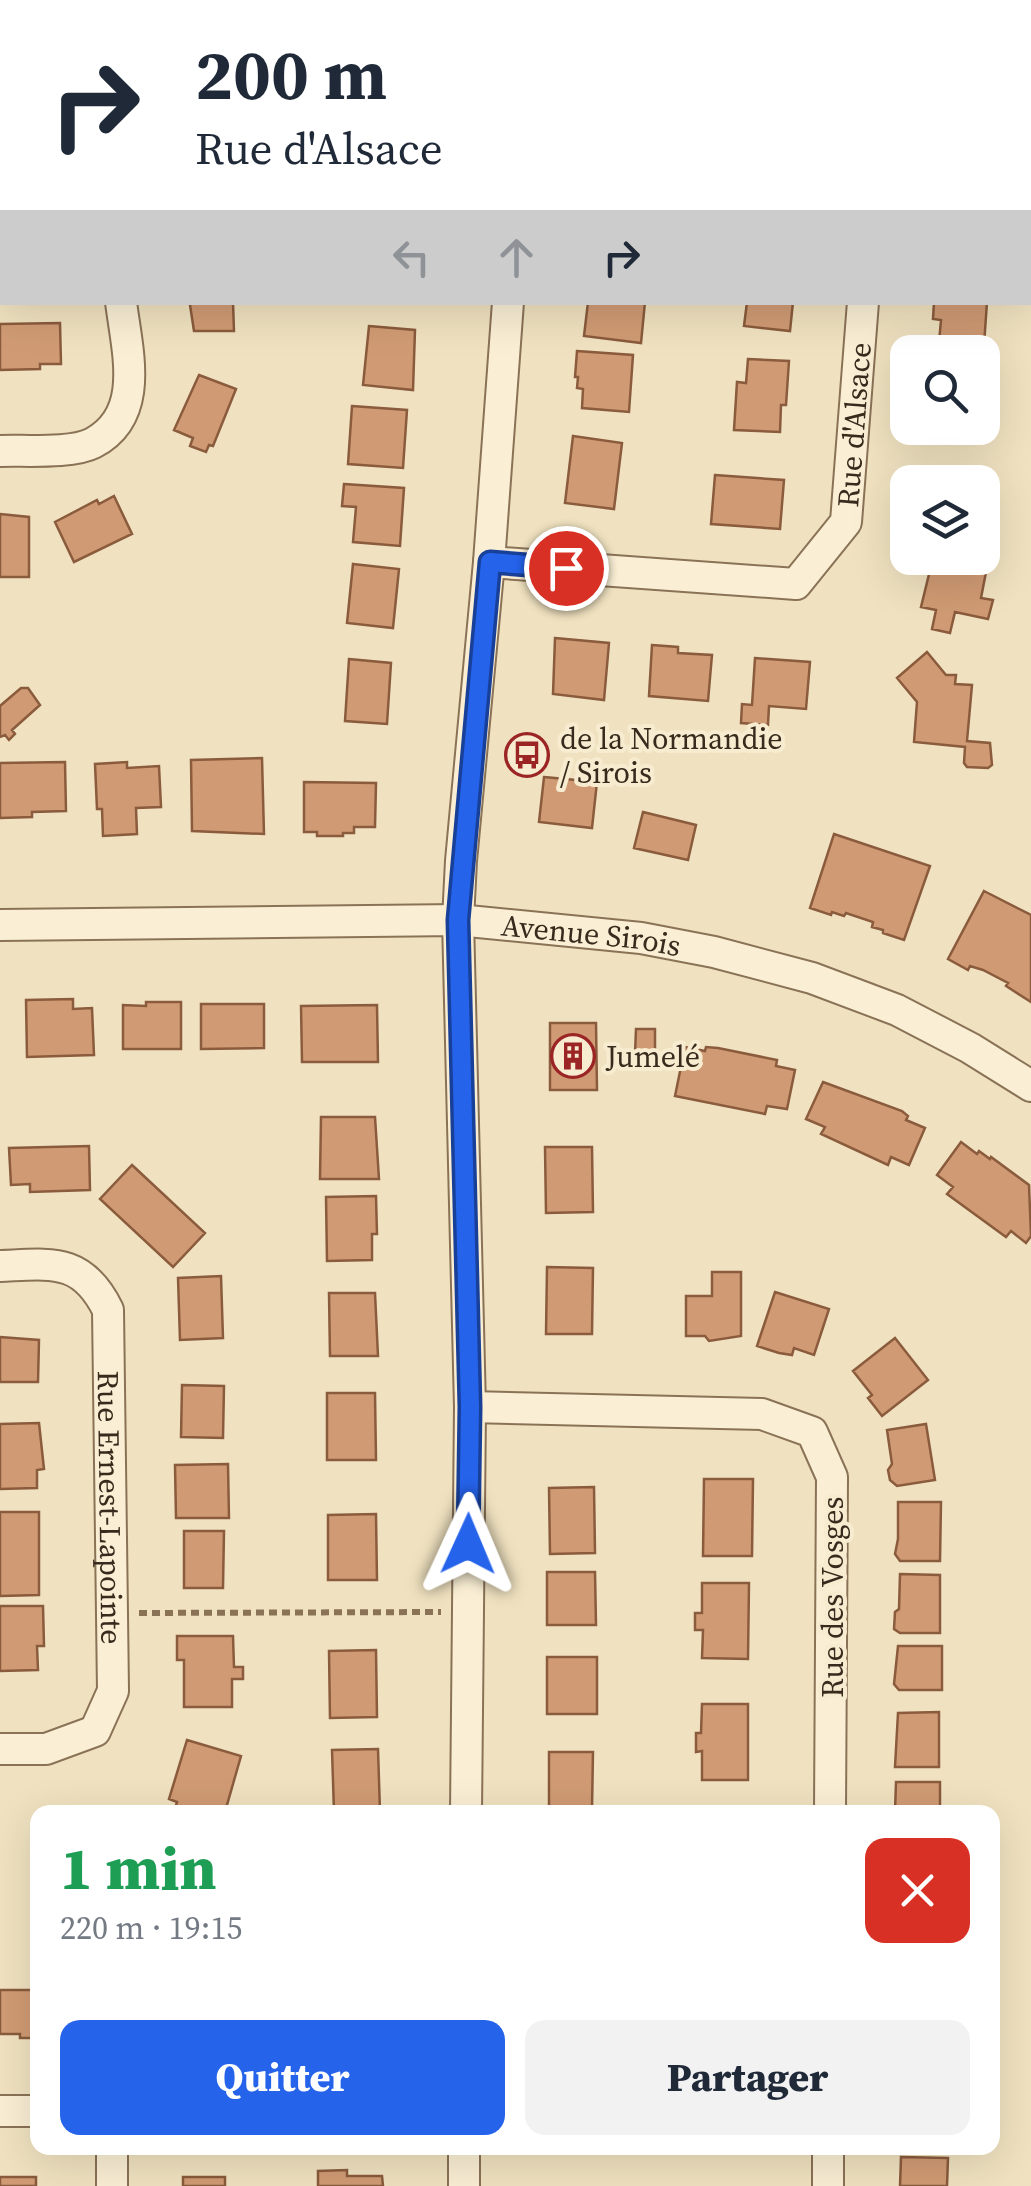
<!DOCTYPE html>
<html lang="fr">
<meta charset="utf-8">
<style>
body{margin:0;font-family:"Source Serif 4",serif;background:#f2f2f3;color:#1f2937;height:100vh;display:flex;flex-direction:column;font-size:38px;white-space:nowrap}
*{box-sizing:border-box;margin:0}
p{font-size:32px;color:#747a83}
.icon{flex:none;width:55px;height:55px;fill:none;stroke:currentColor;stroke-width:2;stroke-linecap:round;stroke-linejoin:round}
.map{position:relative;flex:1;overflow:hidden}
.details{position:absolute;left:30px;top:1805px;width:970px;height:350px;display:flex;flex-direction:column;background:#fff;border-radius:20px;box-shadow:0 10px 40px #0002}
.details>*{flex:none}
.top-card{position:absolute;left:0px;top:0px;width:1032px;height:305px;box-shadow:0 10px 40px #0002;background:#fff;color:#1f2937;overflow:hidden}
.fabs{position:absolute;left:890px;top:335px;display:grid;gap:20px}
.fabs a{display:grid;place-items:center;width:110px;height:110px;border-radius:20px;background:#fff;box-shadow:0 10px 40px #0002;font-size:50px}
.pin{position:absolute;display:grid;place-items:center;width:85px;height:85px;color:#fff;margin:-42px;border:5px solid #fff;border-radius:50%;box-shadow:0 2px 10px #0007}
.me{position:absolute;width:110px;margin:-55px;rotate:1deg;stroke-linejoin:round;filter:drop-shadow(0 0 8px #0008)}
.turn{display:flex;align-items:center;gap:35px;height:210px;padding:0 30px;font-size:45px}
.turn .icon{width:130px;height:130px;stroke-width:2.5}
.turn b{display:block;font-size:70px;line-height:85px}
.lanes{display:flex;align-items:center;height:95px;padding:0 30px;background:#0003;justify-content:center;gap:50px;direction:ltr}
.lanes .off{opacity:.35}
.round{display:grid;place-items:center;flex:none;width:105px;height:105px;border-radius:20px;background:#f2f2f3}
.overview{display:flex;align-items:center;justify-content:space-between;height:170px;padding:0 30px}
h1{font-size:60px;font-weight:800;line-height:75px;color:#1e9e55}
.primary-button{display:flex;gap:20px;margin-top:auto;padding:20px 30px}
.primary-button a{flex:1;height:115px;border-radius:20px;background:#2563eb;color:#fff;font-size:40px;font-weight:800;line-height:115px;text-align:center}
.primary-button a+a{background:#f2f2f3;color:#1f2937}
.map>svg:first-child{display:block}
.building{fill:#d09b74;stroke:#8a5b3c;stroke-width:2.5}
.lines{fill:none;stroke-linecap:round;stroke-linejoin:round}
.minor-casing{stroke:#8a7257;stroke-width:34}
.path{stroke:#8a7257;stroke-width:6;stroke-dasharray:8 5;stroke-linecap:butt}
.minor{stroke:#faefd4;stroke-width:30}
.route-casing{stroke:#184099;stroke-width:25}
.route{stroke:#2563eb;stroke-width:18}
.labels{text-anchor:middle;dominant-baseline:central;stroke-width:8;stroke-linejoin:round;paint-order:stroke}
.street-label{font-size:30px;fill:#382a1c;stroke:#f7ecd0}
.poi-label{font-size:30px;fill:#382a1c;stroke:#f7ecd0;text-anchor:start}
</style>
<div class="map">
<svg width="1031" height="2186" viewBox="0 0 1031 2186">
<rect width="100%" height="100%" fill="#f0e2c0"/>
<path class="building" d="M194 302H233L234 331H194L190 305Z
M588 302H645L641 343 584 336Z
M747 302H793L790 331 744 326Z
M934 302H987L984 345 939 342 941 320 933 319Z
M60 323 61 364H40V369L0 370V324Z
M369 326 415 330 413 390 363 385Z
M577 351 633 355 629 412 582 408 583 389 577 388 578 377H575Z
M748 359 789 361 786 405H781L780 432 734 430 737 382 746 383Z
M199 375 236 389 213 446 209 445 206 452 190 446 193 438 174 430Z
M352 406 407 410 403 468 348 464Z
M573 436 622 443 614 509 565 503Z
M915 472 961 474 962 482H915Z
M715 475 784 480 780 529 711 524Z
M344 484 404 488 400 546 353 542 356 507 342 506Z
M114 496 132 534 74 562 55 522 97 500 99 504Z
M0 514 29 517V577H0Z
M933 558 987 567 981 598 993 600 988 619 955 612 950 633 932 629 936 610 921 607Z
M353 564 399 569 393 628 347 623Z
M555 638 609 643 604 700 553 694Z
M652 645 678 647V653L712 655 708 701 649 696Z
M927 652 946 675H956L955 684 972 685 967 741 990 743 992 765 988 768 967 767 964 763 965 747 914 742 917 702 897 678Z
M755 658 810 662 806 709 769 706 768 725 741 723 742 704 752 705Z
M349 659 391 663 387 724 345 721Z
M21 688H28L40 705 12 730 15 734 9 740 5 735 0 737V706Z
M262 758 264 834 192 831 191 760Z
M65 762 66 811 32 812V817L0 818V763Z
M127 762V768L159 766 161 807 136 808 137 834 103 836 102 809H97L95 764Z
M544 777 597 782 592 828 539 822Z
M304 782 376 783 375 827H354V833H343V836H317V832H304Z
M643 812 696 825 688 860 634 848Z
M834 834 930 866 904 940 883 933V930L872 927 873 922 846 913 844 916 832 912 831 915 810 908Z
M984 891 1031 915V1002L1006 986 1008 983 983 970 970 966 968 970 948 959Z
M73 999V1009L92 1008 94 1055 27 1057 26 1000Z
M146 1002H181V1049H123V1005L146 1006Z
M201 1004H264V1048L201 1049Z
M377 1005 378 1062H302L301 1006Z
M550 1023H596L597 1090H550Z
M636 1029H655V1054H635Z
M685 1047 705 1051 706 1047 718 1048 777 1060 776 1066 795 1070 787 1109 767 1106 765 1114 675 1096Z
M823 1082 902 1111 908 1116 906 1120 925 1128 909 1165 891 1157 888 1165 821 1134 825 1127 806 1119Z
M321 1117H375L379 1179H320Z
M961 1142 977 1154 979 1151 990 1159 991 1157 1029 1185 1031 1236 1026 1243 1011 1231 1006 1237 947 1194 953 1187 937 1175Z
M89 1146 90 1190 30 1192V1184L11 1185 9 1148Z
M545 1147H592L593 1212 546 1213Z
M132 1165 205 1233 173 1267 100 1199Z
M376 1196 377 1234H372V1260L327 1261 326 1197Z
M547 1267 593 1268 592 1334H546Z
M712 1272H741V1336L709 1341 705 1336H686V1296H712Z
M221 1276 223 1338 180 1340 178 1278Z
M775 1292 829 1309 814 1355 794 1348 792 1355 779 1353 757 1346Z
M329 1293H375L378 1356H330Z
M0 1337 39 1340 38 1382H0Z
M895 1338 928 1380 882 1416 868 1398 872 1395 853 1371Z
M182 1385 224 1386 223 1438 181 1437Z
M327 1393H375L376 1460H327Z
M39 1423 44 1469 37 1470V1488L0 1489V1424Z
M926 1424 935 1480 897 1486 890 1480 888 1470 892 1464 887 1430Z
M228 1464 229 1518H176L175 1465Z
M704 1479H753L752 1556H703Z
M594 1487 595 1553 550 1554 549 1488Z
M898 1502H941L940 1561H900L895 1554 898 1539Z
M0 1512H39V1595L0 1596Z
M376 1514 377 1580H328V1515Z
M184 1531H224L223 1588H184Z
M547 1572H595L596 1625H547Z
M900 1574 940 1575V1633H900L894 1629 895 1612 899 1609Z
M702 1583H749L748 1659 702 1658 703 1630H695V1613H702Z
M0 1606H43L44 1646H37L38 1670 0 1671Z
M177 1636H233L234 1667H243V1679H232V1707H184V1660H177Z
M898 1646H942V1690H899L894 1684Z
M376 1650 377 1717 330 1718 329 1651Z
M547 1657H597V1714H547Z
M702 1704H748V1780H702V1751L696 1752V1733H701Z
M939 1712V1767H895L898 1713Z
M187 1740 241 1756 225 1812H174L177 1802 169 1799Z
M378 1749 380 1812H334L332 1750Z
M549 1752H593L592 1809H549Z
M896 1782H940V1812H895Z
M0 1990H38V2038H20V2034H0Z
M901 2157 948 2158 947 2186H900Z
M347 2170V2176H382L383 2186H318V2171Z
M0 2177H36V2186H0Z
M183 2177H225V2186H183Z"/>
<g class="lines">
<g class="minor-casing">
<g id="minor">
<path d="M530 2V0"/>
<path d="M885 2V0"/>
<path d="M0 102H2"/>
<path d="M0 451C24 450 72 454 93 443 146 415 127 351 121 302"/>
<path id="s1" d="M489 562 796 584 846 522 863 302"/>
<path id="s2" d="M0 925 458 920 641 938 714 952 812 978 897 1010 970 1048 1031 1086"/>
<path id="s3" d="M0 1266C51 1264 82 1257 108 1310L113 1691 95 1731 46 1749H0"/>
<path d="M470 1407 762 1414 812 1432 832 1477 830 1812"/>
<path d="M466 1812 470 1407 458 920 461 861 489 562 508 302"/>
<path d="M0 2111H38"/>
<path d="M464 2148V2186"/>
<path d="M112 2186V2148"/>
<path d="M828 2186V2148"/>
</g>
</g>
<path class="path" d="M139 1613 441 1612"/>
<use href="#minor" class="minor"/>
</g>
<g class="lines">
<g class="route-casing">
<path id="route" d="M468 1544 470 1407 458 920 490 562 566 568"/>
</g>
<use href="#route" class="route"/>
</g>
<defs>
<g id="bus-ring" transform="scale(2.25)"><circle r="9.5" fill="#f7ecd0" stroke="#9b2525" stroke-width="1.5"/><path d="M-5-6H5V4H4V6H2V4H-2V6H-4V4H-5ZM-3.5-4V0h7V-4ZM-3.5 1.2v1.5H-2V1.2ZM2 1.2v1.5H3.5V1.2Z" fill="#9b2525"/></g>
<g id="building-ring" transform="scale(2.25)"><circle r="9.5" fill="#f7ecd0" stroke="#9b2525" stroke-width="1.5"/><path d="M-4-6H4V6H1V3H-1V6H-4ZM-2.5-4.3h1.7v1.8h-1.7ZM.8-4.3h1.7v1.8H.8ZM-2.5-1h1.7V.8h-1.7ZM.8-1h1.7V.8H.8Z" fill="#9b2525"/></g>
</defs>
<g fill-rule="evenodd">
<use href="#bus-ring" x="527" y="755"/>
<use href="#building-ring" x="573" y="1056"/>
</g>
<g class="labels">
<g class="street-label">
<text stroke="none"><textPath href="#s1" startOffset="485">Rue d'Alsace</textPath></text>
<text stroke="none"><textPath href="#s2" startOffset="592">Avenue Sirois</textPath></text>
<text stroke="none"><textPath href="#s3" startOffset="325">Rue Ernest-Lapointe</textPath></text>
<text transform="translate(832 1597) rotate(-90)">Rue des Vosges</text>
</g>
<g class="poi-label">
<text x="560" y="738">de la Normandie<tspan x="560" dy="34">/ Sirois</tspan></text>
<text x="606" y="1056">Jumelé</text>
</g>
</g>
</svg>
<div class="fabs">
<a><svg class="icon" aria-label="search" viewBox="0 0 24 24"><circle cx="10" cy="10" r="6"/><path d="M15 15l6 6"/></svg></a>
<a><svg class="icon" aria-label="layers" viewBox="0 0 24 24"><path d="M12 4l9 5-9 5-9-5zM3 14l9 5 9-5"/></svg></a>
</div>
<div class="pin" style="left:566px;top:568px;background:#d93025"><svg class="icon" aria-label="arrive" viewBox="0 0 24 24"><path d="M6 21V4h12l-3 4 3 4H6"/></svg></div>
<svg class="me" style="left:468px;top:1544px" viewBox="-20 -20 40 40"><path d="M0-17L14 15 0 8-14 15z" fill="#2563eb" stroke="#fff" stroke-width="4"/></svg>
<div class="top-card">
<div class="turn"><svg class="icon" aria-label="right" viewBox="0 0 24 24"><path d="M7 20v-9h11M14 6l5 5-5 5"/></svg><div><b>200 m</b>Rue d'Alsace</div></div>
<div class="lanes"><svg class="icon off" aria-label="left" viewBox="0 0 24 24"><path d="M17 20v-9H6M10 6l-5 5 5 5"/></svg><svg class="icon off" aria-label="ahead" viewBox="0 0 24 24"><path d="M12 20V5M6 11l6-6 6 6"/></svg><svg class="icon" aria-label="right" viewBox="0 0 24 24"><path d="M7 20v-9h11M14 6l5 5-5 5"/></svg></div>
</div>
<section class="details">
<div class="overview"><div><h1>1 min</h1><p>220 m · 19:15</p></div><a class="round" style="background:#d93025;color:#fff"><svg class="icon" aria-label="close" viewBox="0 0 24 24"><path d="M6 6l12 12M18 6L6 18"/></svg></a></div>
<div class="primary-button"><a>Quitter</a><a>Partager</a></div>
</section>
</div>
